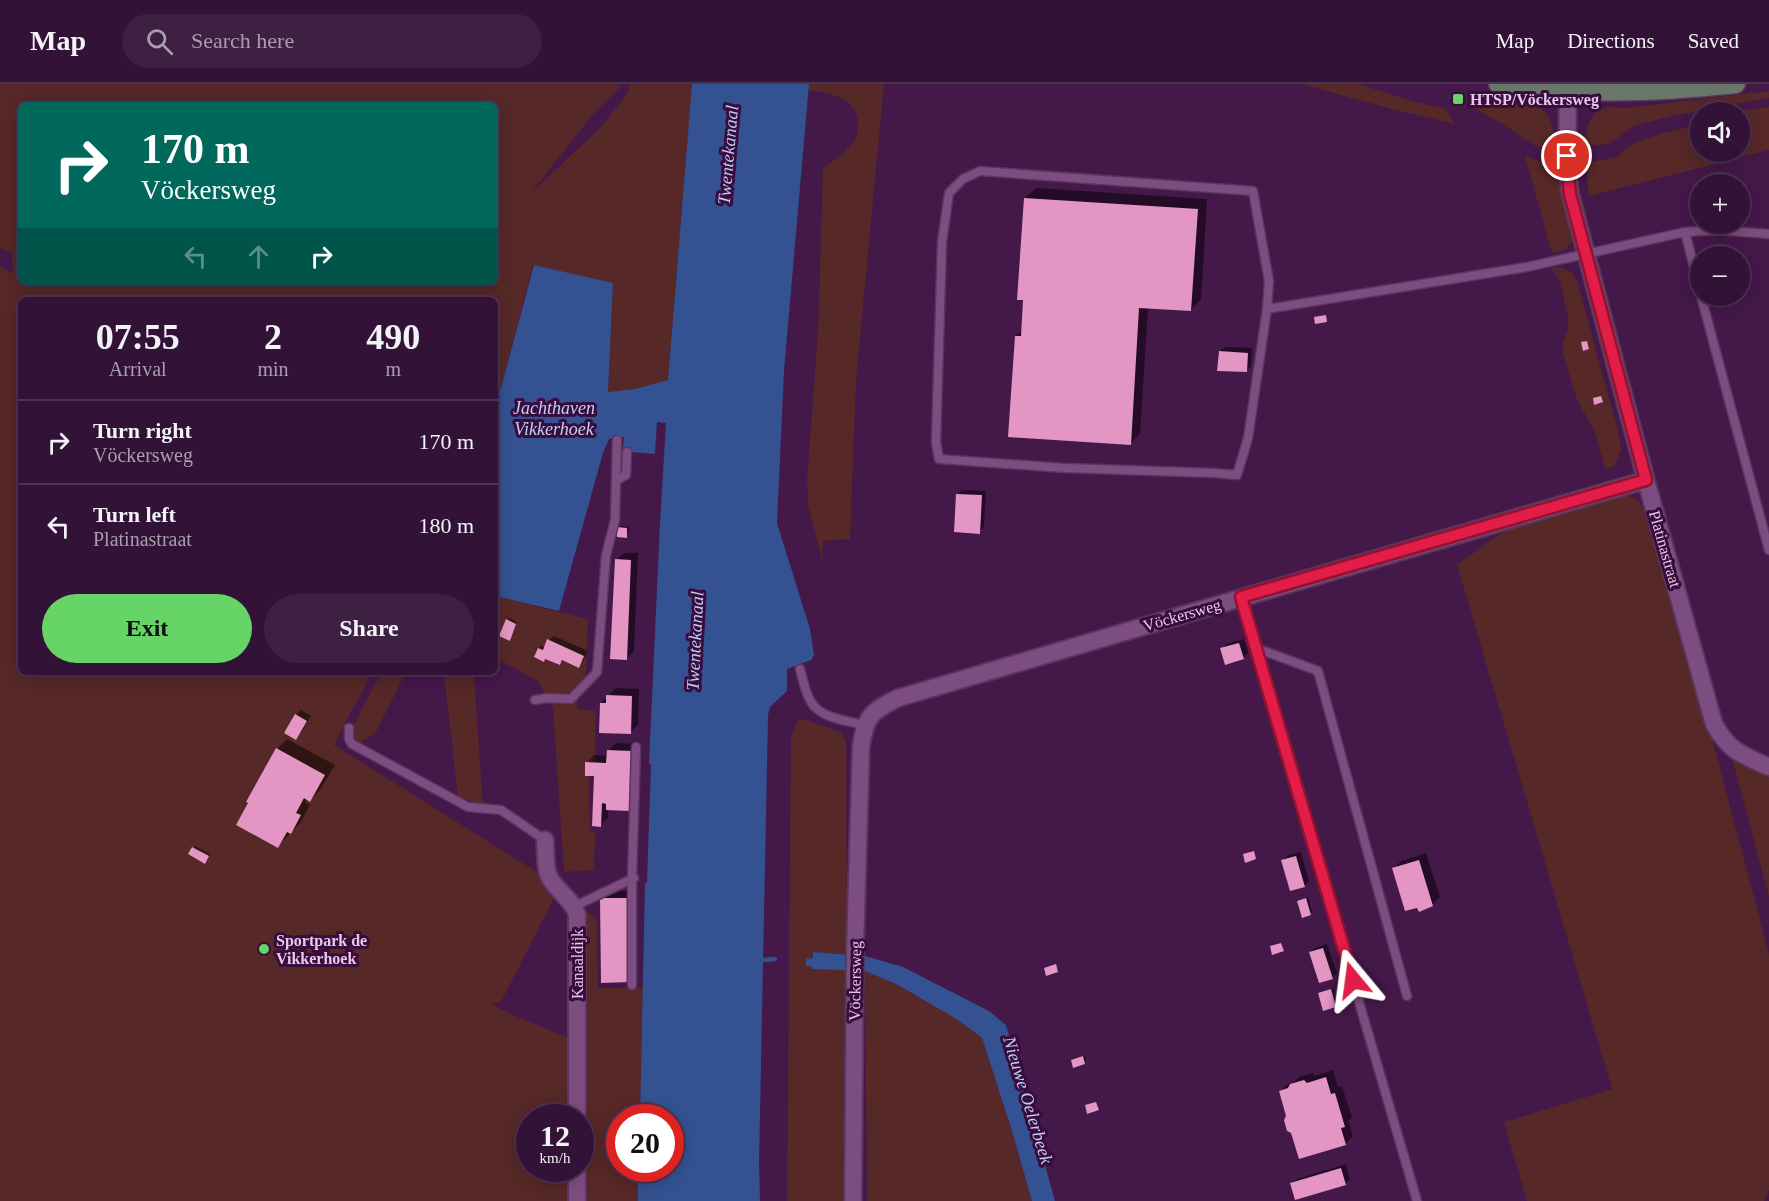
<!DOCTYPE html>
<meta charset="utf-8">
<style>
body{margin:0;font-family:"Times New Roman",serif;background:#3e2042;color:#f1f3f6;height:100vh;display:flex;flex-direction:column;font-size:22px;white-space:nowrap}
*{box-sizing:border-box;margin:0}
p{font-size:20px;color:#a99ead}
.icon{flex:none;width:33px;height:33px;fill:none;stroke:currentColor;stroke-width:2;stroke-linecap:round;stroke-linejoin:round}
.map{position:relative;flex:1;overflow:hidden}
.panel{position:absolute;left:18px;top:213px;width:480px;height:378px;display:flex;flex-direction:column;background:#331237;border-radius:9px;box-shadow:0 3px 15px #0003,0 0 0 2px #4e3252}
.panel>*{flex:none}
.banner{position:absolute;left:18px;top:18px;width:480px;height:183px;border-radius:9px;box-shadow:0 3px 15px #0003,0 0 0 2px #4e3252;background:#00695c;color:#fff;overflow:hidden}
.buttons{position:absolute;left:1690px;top:18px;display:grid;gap:12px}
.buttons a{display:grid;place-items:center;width:60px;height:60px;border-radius:50%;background:#331237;box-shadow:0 3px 15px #0003,0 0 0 2px #4e3252;font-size:30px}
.speed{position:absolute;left:516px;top:1020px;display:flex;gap:12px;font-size:30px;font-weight:700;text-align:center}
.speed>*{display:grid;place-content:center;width:78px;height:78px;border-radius:50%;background:#331237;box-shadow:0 3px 15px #0003,0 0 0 2px #4e3252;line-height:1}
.speed small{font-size:15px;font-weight:400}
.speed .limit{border:9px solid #d22;background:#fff;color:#111}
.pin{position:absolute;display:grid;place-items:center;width:51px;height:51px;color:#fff;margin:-26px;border:3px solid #fff;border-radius:50%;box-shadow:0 2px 6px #0007}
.me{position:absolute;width:66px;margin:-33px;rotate:344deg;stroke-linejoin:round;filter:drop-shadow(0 0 4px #0008)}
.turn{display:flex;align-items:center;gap:21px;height:126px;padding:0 24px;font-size:27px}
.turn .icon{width:78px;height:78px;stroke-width:2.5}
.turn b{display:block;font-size:42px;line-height:51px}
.lanes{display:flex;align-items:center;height:57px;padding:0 24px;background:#0003;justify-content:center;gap:30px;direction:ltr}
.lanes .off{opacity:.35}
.eta{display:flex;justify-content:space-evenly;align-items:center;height:102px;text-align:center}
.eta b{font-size:36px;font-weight:800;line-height:42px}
.primary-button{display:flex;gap:12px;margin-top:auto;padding:12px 24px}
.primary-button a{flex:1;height:69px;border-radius:36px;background:#66d466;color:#111;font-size:24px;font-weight:800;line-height:69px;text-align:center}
.primary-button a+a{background:#3e2042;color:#f1f3f6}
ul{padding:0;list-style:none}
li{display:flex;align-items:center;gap:18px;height:84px;padding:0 24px;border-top:2px solid #4e3252}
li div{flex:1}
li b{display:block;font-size:22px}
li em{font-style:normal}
header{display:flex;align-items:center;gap:36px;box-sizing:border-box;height:84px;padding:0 30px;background:#331237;border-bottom:2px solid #4e3252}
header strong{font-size:28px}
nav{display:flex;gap:33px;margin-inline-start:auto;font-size:21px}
.search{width:420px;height:54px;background:#3e2042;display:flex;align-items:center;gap:15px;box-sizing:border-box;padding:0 21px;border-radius:33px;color:#a99ead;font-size:22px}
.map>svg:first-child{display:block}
.green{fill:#562827;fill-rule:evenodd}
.water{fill:#345291}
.shadow{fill:#0007}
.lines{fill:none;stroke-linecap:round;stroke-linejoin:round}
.stream{stroke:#345291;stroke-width:4.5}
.building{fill:#e395c3}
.lane-casing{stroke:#5a355e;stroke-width:11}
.street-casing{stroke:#5a355e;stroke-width:20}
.primary-casing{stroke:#5a355e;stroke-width:21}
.lane{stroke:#7d4d82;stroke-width:8}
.street{stroke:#7d4d82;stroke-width:16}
.primary{stroke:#69766a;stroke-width:18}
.route-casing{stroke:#92132f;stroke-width:15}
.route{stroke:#e11d48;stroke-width:10}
.poi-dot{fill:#66d466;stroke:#390c3e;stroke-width:2}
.labels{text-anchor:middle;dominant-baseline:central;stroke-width:6;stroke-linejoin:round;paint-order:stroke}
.poi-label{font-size:16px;font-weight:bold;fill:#e6cbe8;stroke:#390c3e;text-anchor:start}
.street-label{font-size:16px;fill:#e6cbe8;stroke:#390c3e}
.water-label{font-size:18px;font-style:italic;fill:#bdd1f6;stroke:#390c3e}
</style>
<header>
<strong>Map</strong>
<div class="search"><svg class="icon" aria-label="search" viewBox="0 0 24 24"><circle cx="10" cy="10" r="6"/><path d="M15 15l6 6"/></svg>Search here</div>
<nav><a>Map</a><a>Directions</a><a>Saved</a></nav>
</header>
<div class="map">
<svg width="1769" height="1117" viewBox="0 0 1769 1117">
<rect width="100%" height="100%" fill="#441849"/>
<path class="green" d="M0 0H620L619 4 594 29 531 109 601 43 628 9 629 0H692L668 296 635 305 607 308 613 199 533 181 495 326V216H21V588H370L371 590 334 661 540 790 555 812 501 918 491 920 518 933 569 954V1033L530 1034V1084L569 1085V1117H0V182L13 189 12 169 0 164ZM21 21H495V198H21Z
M809 0H884L856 296 850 455 823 457 822 475 808 420 807 396 818 248 823 85C833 77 851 64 857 52 857 52 858 44 858 43 861 16 831 8 809 7Z
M1302 0H1359L1415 18 1443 24 1449 30 1455 40 1388 24Z
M1769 7V14L1671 32 1634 42 1609 60 1585 62C1584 50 1589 30 1602 25 1609 22 1618 24 1626 24Z
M1471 13C1488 13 1522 14 1537 22 1551 29 1557 50 1554 64 1536 68 1522 52 1507 43 1495 36 1482 28 1469 22Z
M1769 23V66L1589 112 1586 79 1617 73 1628 63 1642 56 1663 49 1701 40V68H1740V28H1731Z
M1525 72 1548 80 1557 81 1574 155 1566 165 1552 169Z
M1559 183 1571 188 1577 197 1618 347 1621 365 1615 382 1605 385 1595 348 1577 316 1563 270V258L1568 245V233L1560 197 1551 184Z
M1624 410 1638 416 1652 439 1709 643 1769 870V1106L1764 1117H1527L1504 1038 1612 1005 1457 481 1504 447Z
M495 512 588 535 585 608 578 613 577 625 596 627 595 686H589L590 746 595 748 594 786 564 788 553 624 537 596 495 574ZM548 556 584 572 579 583 562 576 560 581 545 575 542 567Z
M381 588H406L375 650 359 659 355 657 353 643Z
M441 588H476L474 592 483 722 458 712 444 590Z
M804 635 842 649 846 658 847 870 813 868V874L806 875V881L811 882 812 885H847L846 1117H787L791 653 797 637Z
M1733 676 1769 693V813L1735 685Z
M584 826 595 833 597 838 598 904H643L640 1033 620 1034V1084L638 1085V1117H584Z
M865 887 898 901 958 936 982 954 1012 1047 1032 1117H867Z"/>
<path class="water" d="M692 0H809L784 287 777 439 810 545 814 571 811 576 787 585V607L770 623 768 631 759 1080 760 1117H638V1085L670 1084V1034L640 1033 645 799H647L651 680 649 679 660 439 666 339 657 338 655 370 632 368 631 376H622L624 353 609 355 603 369 559 527 495 512V326L534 181 613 199 608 308 635 305 668 296Z
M813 868 865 872 903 883 989 927 1006 941 1055 1117H1032L1012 1047 982 954 958 936 898 901 865 887 812 885 811 882H806V875L813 874Z"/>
<path class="shadow" d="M1036 104 1207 115 1201 215 1191 226 1148 223 1140 349 1130 360 1016 252 1023 246 1025 114Z
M1225 263 1252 264 1251 282 1246 287 1220 267Z
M962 406 986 407 984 443 979 448 958 410Z
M621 442 629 443 628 450 626 452 619 444Z
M624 469H638L634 567 626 575 616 476Z
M509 534 517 538 510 555 507 536Z
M554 552 588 567 583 577 579 582 564 575 560 580 545 573 536 572 539 564 541 562 545 564 549 556Z
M1244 555 1248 569 1243 574 1222 565 1226 560Z
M616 604 639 605 638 641 630 648 601 619Z
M301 626 311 632 301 649 296 654V631Z
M287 655 335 681 320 706 310 716 307 715 305 718 310 721 301 738 278 762 277 665Z
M616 659 639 660 608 725V734L600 741 596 691 587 679 594 671 608 672V667Z
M195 762 210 770 207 776 193 764Z
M1301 768 1309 797 1304 802 1283 776 1288 771Z
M1426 769 1440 813 1432 821 1394 784 1401 777Z
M609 807H636L637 889 629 897 601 815Z
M1308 813 1312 828 1310 830 1299 817Z
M1327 860 1337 889 1332 894 1310 868 1315 864Z
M1333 904 1337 920 1335 922 1319 910Z
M1085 971 1086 977 1084 979 1073 976Z
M1333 986 1338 1003 1342 1002 1352 1034 1348 1037 1353 1052 1345 1060 1288 1033 1280 1007 1288 1000 1294 998 1299 993 1312 989 1315 992Z
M1346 1080 1350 1095 1345 1100 1292 1099 1297 1095Z"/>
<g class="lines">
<path class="stream" d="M763 876 775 875"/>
</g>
<path class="building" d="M1024 114 1198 125 1191 227 1139 224 1131 361 1008 353 1015 252H1021L1023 216H1017Z
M1326 231 1327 238 1315 240 1314 233Z
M1587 257 1589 265 1583 267 1581 258Z
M1219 267 1248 269 1247 288 1217 287Z
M1601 312 1603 318 1594 321 1593 314Z
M956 410 982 411 980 450 954 448Z
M617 443 627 444V454L617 453Z
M615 475 631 476 627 576 610 575Z
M506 535 516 540 510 557 499 552Z
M547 555 584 572 579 584 562 576 560 581 545 575 544 578 534 573 538 564 543 566Z
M1239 559 1244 575 1225 581 1220 564Z
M606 611 632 612 631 650 599 649 600 619H606Z
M295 630 307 637 296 656 284 649Z
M276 664 325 691 310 718 304 714 296 729 301 731 291 750 287 748 278 764 236 741 248 719 246 718Z
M607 666 632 667 630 727 606 726V720L602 719 601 743 592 742 594 692H585V678L606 679Z
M192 763 209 772 205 780 188 770Z
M1254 767 1256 775 1245 779 1243 770Z
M1296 772 1305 803 1290 807 1281 776Z
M1419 776 1433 822 1419 828 1417 824 1405 827 1392 784Z
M600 814H629L630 898 601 899Z
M1306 814 1311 831 1302 834 1297 817Z
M1281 859 1284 867 1272 871 1270 862Z
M1323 864 1333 895 1319 899 1309 868Z
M1056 880 1058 888 1046 892 1044 884Z
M1331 905 1336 923 1323 927 1318 909Z
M1083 972 1085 980 1073 984 1071 976Z
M1326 993 1331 1010 1335 1009 1345 1043 1341 1044 1346 1061 1299 1075 1291 1049 1287 1047 1284 1036 1286 1032 1279 1007 1288 1004 1290 1000 1304 996 1307 999Z
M1096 1018 1099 1026 1087 1030 1085 1021Z
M1341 1084 1346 1101 1295 1116 1290 1099Z"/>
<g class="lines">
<g class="lane-casing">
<path id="lane" d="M1685 148 1701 210
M1701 212 1769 466
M1267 225 1248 354 1237 391 1214 389 1065 384 939 375 936 358 942 158 949 109 963 95 980 87 1253 107 1269 197 1267 225 1527 183 1685 148 1717 146 1769 150
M617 396 626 391 627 368
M1241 513 1417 1117
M1256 564 1318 587 1407 912
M800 585C803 596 805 608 811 618 820 634 848 637 864 641
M535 616 546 614 571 615 597 588 606 471 615 436 617 356
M349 644V655L352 660 468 723 501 726 545 756
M575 822 634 794
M632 901V794L636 663"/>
</g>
<g class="street-casing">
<path id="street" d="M1568 7 1567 82 1570 109 1646 396 1714 640C1729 667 1742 671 1769 683
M545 756C546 766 545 781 548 790 554 806 572 814 577 830V1034
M577 1084V1117
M853 1117 855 865 861 662C866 632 870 628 898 614L1646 396"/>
</g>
<g class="primary-casing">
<path id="primary" d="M1498 0C1578 11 1657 9 1736 0"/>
</g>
<use href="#lane" class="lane"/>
<use href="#street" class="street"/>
<use href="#primary" class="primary"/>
</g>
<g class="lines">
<g class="route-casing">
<path id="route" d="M1353 896 1241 513 1646 396 1570 110 1567 82V72"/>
</g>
<use href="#route" class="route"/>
</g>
<g class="poi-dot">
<rect x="1452" y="9" width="12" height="12" rx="3"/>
<circle cx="264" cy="865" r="6"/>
</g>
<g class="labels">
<g class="poi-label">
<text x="1470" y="15">HTSP/Vöckersweg</text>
<text x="276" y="856">Sportpark de<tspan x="276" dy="18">Vikkerhoek</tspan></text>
</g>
<g class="street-label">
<text transform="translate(1665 465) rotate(74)">Platinastraat</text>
<text transform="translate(1182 531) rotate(-16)">Vöckersweg</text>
<text transform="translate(577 880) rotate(-90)">Kanaaldijk</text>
<text transform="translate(855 897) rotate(-89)">Vöckersweg</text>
</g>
<g class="water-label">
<text transform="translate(728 71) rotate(-85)">Twentekanaal</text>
<text x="554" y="324">Jachthaven<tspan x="554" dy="21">Vikkerhoek</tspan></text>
<text transform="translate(695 557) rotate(-87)">Twentekanaal</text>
<text transform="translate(1028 1016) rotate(73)">Nieuwe Oelerbeek</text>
</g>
</g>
</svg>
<div class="buttons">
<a><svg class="icon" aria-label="sound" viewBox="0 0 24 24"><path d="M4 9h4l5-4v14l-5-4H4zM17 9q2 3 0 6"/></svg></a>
<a>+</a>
<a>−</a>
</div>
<div class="speed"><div>12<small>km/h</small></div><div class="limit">20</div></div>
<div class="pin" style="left:1567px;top:72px;background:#d93025"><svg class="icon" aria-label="arrive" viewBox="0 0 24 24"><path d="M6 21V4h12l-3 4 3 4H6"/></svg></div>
<svg class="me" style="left:1353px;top:896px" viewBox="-20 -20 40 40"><path d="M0-17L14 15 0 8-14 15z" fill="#e11d48" stroke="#fff" stroke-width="4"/></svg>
<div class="banner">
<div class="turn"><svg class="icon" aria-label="right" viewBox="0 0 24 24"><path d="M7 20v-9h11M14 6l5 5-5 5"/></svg><div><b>170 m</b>Vöckersweg</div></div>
<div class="lanes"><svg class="icon off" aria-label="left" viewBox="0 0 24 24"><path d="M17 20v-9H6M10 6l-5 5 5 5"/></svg><svg class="icon off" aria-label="ahead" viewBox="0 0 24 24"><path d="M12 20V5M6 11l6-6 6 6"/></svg><svg class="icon" aria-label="right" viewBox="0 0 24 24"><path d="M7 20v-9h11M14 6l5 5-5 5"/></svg></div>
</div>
<section class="panel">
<div class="eta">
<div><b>07:55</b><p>Arrival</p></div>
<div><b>2</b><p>min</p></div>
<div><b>490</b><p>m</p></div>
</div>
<ul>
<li><svg class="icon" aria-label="right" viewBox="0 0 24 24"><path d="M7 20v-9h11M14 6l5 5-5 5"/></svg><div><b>Turn right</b><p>Vöckersweg</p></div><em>170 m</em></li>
<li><svg class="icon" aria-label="left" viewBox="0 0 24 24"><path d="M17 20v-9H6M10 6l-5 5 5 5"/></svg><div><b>Turn left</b><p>Platinastraat</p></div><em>180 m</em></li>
</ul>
<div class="primary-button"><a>Exit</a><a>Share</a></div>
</section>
</div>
